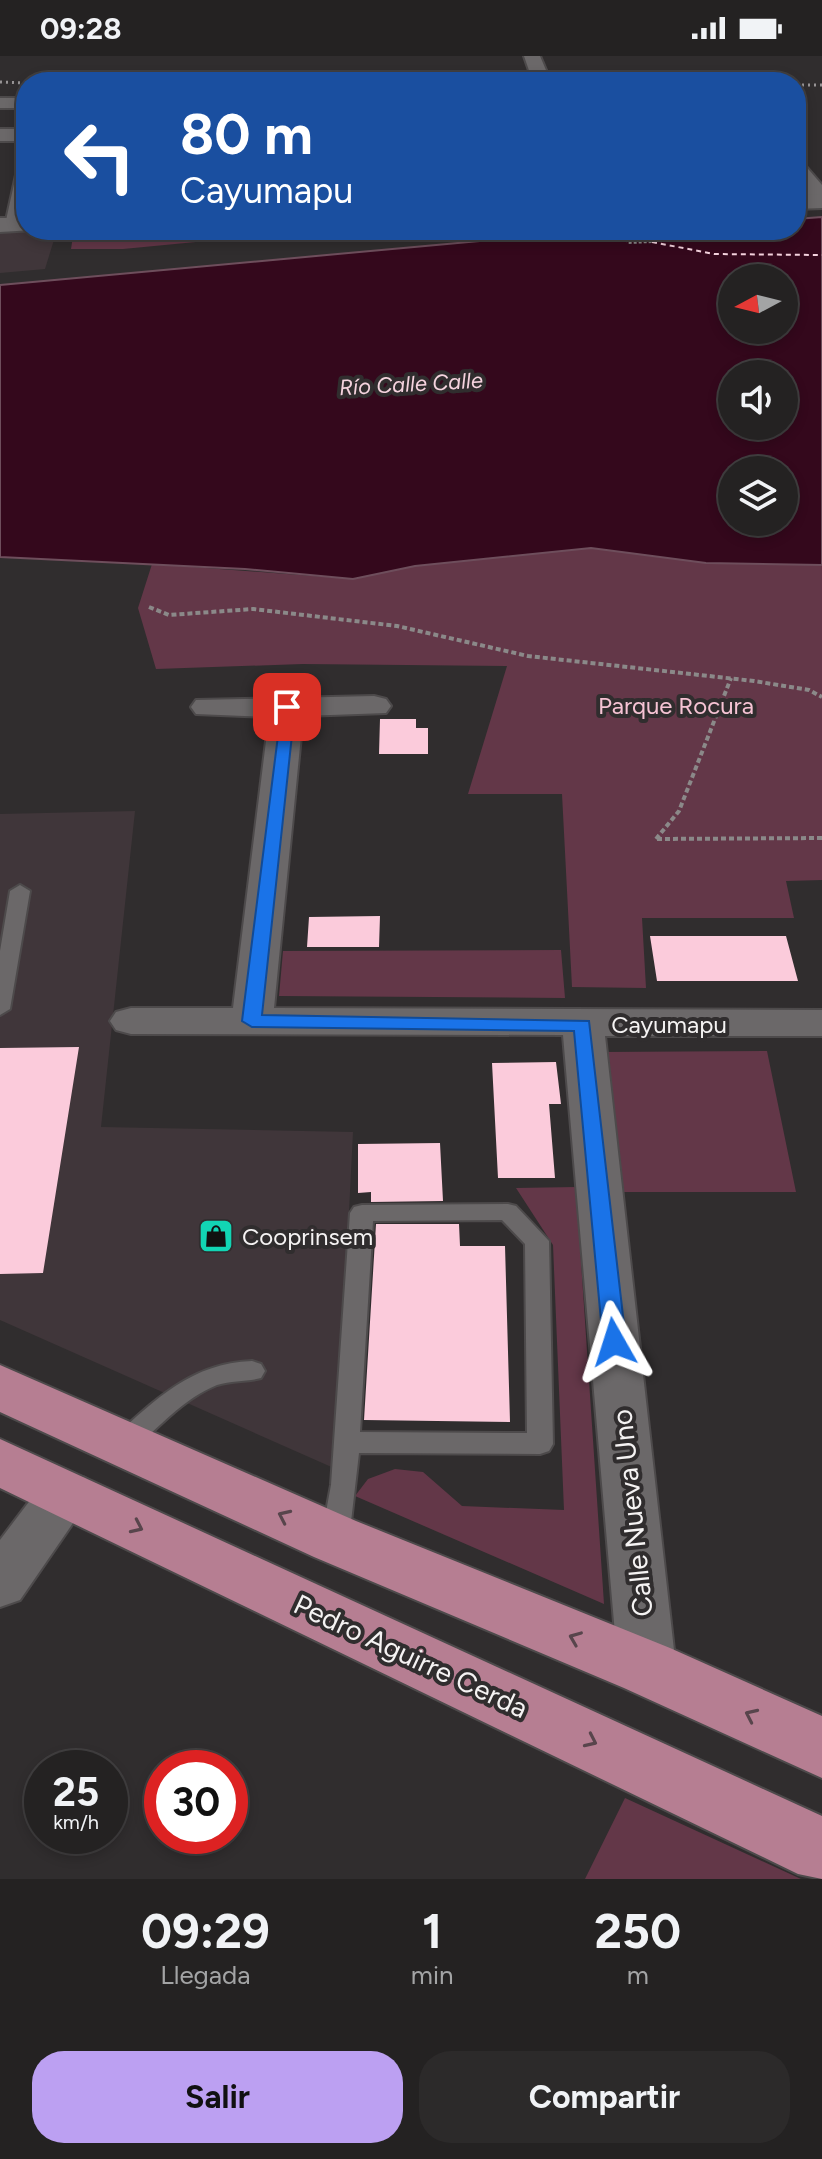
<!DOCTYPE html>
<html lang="es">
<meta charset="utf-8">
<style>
body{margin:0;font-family:Figtree,sans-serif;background:#2c2a2a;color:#f1f3f6;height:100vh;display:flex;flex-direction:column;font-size:30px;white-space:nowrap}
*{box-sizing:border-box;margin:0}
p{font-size:26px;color:#a3a4a5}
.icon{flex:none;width:44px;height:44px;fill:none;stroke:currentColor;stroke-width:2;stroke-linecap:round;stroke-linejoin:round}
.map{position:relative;height:1823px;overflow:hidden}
.details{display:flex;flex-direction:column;background:#242222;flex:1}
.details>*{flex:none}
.hud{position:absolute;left:16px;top:16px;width:790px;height:168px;border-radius:32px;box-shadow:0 4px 12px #0003,0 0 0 2px #413f40;background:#1a4fa0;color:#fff;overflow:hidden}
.needle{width:52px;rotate:263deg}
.tools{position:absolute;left:718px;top:208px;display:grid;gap:16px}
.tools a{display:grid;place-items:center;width:80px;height:80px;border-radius:50%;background:#242222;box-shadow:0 4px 12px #0003,0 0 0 2px #413f40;font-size:40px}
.speed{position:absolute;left:24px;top:1694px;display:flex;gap:16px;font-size:40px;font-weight:700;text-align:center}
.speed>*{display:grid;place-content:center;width:104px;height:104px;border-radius:50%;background:#242222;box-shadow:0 4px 12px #0003,0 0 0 2px #413f40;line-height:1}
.speed small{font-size:20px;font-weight:400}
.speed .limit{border:12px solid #d22;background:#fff;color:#111}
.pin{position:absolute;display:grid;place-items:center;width:68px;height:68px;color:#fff;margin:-34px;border-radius:16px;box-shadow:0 4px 12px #0006}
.me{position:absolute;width:88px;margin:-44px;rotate:354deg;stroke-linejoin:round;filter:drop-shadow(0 0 6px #0008)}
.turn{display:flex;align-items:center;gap:28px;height:168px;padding:0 32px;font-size:36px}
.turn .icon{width:104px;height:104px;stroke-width:2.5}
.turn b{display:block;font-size:56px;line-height:68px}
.eta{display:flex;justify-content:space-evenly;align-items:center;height:136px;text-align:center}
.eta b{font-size:48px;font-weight:700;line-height:56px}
.button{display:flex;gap:16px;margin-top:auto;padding:16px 32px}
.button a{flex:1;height:92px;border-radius:32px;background:#bca0f2;color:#111;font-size:32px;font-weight:700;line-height:92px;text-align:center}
.button a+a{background:#2c2a2a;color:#f1f3f6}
.status{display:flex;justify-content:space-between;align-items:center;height:56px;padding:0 40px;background:#242222;direction:ltr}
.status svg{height:22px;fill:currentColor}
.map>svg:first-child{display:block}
.built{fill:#40363a}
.green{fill:#633748}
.water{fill:#34081c;stroke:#6e4e5c;stroke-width:2;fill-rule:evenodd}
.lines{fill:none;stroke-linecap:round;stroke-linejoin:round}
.ferry{stroke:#f5d3de;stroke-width:2;stroke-dasharray:5 4;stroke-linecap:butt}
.building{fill:#fbcbdb}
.service-casing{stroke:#4d4a4b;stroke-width:4}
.minor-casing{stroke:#4d4a4b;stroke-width:4}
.secondary-casing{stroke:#4d4a4b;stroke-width:4}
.trunk-casing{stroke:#4d4a4b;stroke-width:4}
.path-far1{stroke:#8b8989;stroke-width:2;stroke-dasharray:3 2;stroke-linecap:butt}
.path{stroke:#8b8989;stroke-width:4;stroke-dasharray:5 3;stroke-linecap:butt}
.service{fill:#6b6869;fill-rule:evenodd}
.minor{fill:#6b6869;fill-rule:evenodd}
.secondary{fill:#6b6869;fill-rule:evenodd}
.trunk{fill:#b67e92;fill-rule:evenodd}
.rail{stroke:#979495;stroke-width:3;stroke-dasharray:2 4;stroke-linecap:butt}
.oneway{stroke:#58454c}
.route{fill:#1a73e8;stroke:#114b97;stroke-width:2}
.labels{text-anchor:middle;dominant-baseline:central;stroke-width:8;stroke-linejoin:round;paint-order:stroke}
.far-water-label{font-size:22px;font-style:italic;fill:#f5d3de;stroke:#302d2e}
.park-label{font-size:24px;fill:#f6c3d4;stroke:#302d2e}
.street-label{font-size:24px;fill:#f5f3f3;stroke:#302d2e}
.poi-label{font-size:24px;fill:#f5f3f3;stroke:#302d2e;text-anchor:start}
.near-street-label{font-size:28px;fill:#f5f3f3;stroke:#302d2e}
</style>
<div class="status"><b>09:28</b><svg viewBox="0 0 49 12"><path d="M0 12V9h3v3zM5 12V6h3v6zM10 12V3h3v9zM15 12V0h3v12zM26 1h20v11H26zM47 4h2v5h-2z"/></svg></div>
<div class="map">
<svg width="822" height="1823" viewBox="0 0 822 1823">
<rect width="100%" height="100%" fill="#302d2e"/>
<path class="built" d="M0 173 57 174 45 213 0 217Z
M135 755 101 1071 353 1076 336 1413 0 1264V758Z"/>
<path class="green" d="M74 174H365L372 182 227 183 123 193H71Z
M591 492 706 507 822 509V824L786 825 794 862H642L646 932 572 931 562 738H468L507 610 303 608 156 613 138 552 152 508 353 523 415 510Z
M561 894 565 942 279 940 283 895Z
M767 995 796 1136H617L603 996Z
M576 1131 604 1548 355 1440 368 1423 395 1413 423 1416 462 1450 564 1454 553 1189 516 1132Z
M625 1742 801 1823H585Z"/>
<path class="water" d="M822 161V509L706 507 591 492 415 510 353 523 245 513 0 501V229L588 175 796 174V163ZM732 222H784V274H732ZM732 318H784V370H732ZM732 414H784V466H732Z"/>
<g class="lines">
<path class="ferry" d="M652 186 714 198 822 199"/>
</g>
<path class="building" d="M380 663H416V672H428V698H379Z
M380 860 379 891H307L309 861Z
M650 880H786L798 925H657Z
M79 991 43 1217 0 1218V992Z
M556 1006 561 1048H549L555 1122H498L492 1007Z
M440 1087 443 1145 371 1146V1136L358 1137V1088Z
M376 1168H459L460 1190H505L510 1366 364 1364Z"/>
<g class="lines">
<g class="service-casing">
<path id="service" d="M20 829 30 835 10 953 0 959V895L10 835Z
M508 1148 516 1150 549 1185 553 1388 549 1395 540 1398 359 1397 349 1483 345 1491 335 1494 325 1491 321 1483 331 1429 350 1157 354 1151 362 1149ZM502 1164 525 1188 527 1377 360 1376 373 1165Z
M252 1305 261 1308 265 1315 261 1322C247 1326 232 1324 217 1329 184 1342 158 1372 132 1395L123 1398 114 1395 110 1388 114 1381C156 1343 192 1307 252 1305Z"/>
</g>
<g class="minor-casing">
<path id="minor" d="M524 0H540L551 26H533Z
M0 42H26V52H0Z
M0 73H26V85H0Z
M796 105 803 107 822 129V148C803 143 796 122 796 105Z
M26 113V170L16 175 5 169 16 119Z
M374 640 386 643 391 650 386 657 303 660 274 952 822 954V980H605L676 1612 667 1630 647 1638 627 1630 618 1612 563 979 131 978 116 974 110 965 116 956 131 952H233L269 661 196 658 191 651 196 644Z
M66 1416 85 1422 93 1438 20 1544 0 1551V1484L47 1422Z"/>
</g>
<g class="secondary-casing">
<path id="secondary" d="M822 138V152L796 153V139Z
M0 162H26V174H34L0 176Z"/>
</g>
<g class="trunk-casing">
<path id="trunk" d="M0 1309 356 1465 670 1592 822 1660V1722L624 1632 314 1501 0 1356Z
M0 1383 822 1760V1823L798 1818 0 1432Z"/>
</g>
<path class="path-far1" d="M622 174 628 187 652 186"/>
<path class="path" d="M149 551 169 559 253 553 397 570 528 600 754 625 809 634 822 641
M656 783 679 755 731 622
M657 783 822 782"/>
<use href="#service" class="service"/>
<use href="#minor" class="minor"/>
<use href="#secondary" class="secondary"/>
<use href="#trunk" class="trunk"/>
<path class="rail" d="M0 26 26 27
M796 29H822"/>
</g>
<defs><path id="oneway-chevron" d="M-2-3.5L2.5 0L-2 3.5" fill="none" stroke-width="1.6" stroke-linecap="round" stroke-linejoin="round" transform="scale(2)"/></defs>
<g class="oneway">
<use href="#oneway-chevron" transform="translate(284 1460) rotate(-155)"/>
<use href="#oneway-chevron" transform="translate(137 1471) rotate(25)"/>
<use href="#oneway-chevron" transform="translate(575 1582) rotate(-158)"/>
<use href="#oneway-chevron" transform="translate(751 1659) rotate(-155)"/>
<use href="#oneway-chevron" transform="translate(591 1685) rotate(25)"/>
</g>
<path class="route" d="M282 648 295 651 262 959 589 965 626 1286 622 1292H606L603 1286 574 975 252 971 242 965Z"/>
<defs>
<g id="shop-square" transform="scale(1.8)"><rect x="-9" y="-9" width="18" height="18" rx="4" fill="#12d5b4" stroke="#302d2e"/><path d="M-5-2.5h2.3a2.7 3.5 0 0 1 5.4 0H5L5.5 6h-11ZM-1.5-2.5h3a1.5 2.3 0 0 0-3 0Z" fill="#111"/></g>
</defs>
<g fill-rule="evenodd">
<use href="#shop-square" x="216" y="1180"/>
</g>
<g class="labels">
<g class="far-water-label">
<text transform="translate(411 328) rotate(-3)">Río Calle Calle</text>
</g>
<g class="park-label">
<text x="676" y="649">Parque Rocura</text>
</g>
<g class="street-label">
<text x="669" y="968">Cayumapu</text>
</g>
<g class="poi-label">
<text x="242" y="1180">Cooprinsem</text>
</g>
<g class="near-street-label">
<text transform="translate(632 1457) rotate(-96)">Calle Nueva Uno</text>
<text transform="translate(411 1600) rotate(25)">Pedro Aguirre Cerda</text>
</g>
</g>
</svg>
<div class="tools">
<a><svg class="needle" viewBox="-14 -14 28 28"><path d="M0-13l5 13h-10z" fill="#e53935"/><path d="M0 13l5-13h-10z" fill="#a3a4a5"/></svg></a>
<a><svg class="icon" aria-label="sound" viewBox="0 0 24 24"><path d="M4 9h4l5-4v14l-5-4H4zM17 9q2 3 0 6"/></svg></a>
<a><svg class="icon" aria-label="layers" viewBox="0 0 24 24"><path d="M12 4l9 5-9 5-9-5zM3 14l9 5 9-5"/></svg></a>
</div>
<div class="speed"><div>25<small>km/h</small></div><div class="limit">30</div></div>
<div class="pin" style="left:287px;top:651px;background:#d93025"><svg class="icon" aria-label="arrive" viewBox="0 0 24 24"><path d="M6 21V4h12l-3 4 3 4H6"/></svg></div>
<svg class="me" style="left:614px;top:1286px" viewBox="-20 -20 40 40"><path d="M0-17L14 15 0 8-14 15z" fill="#1a73e8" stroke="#fff" stroke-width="4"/></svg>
<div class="hud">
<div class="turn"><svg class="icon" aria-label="left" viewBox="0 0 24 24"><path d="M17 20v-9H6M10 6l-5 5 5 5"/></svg><div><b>80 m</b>Cayumapu</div></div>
</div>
</div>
<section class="details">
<div class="eta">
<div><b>09:29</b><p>Llegada</p></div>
<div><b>1</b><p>min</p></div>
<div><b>250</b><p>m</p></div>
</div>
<div class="button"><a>Salir</a><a>Compartir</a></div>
</section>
